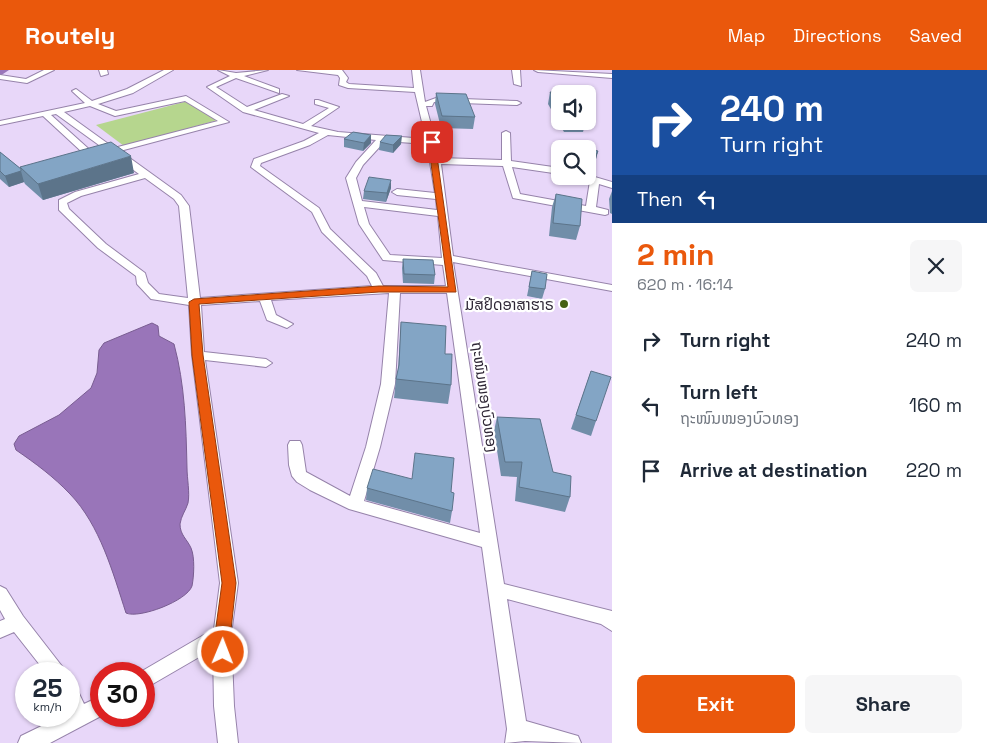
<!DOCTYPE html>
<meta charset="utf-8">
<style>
body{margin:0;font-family:"Space Grotesk","Noto Sans Lao",sans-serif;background:#f6f6f7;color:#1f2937;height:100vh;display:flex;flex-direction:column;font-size:19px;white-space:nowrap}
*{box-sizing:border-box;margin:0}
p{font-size:16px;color:#747a83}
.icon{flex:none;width:28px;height:28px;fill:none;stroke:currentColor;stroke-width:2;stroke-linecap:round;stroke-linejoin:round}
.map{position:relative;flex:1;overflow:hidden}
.side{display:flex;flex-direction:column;background:#fff;width:375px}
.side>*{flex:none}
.guide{background:#1a4fa0;color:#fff;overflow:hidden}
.tools{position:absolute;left:551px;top:15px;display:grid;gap:10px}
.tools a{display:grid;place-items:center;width:45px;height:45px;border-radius:8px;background:#fff;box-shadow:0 1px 4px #0004;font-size:25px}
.speed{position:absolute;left:15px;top:592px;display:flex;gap:10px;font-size:25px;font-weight:700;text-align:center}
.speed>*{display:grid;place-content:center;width:65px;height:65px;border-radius:50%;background:#fff;box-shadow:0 1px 4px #0004;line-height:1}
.speed small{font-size:12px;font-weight:400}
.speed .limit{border:8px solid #d22;background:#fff;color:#111}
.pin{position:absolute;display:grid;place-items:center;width:42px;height:42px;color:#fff;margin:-21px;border-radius:10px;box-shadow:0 2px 8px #0006}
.me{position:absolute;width:55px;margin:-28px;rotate:1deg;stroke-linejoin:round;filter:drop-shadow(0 0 4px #0008)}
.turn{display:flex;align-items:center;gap:18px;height:105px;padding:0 25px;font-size:22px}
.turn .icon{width:65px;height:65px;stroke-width:2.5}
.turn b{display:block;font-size:35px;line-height:42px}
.then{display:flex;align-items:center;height:48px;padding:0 25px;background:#0003;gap:10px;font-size:19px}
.round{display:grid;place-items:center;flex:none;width:52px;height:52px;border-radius:8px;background:#f6f6f7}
.head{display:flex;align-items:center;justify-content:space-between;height:85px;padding:0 25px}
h1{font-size:30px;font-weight:800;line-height:38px;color:#ea580c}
.primary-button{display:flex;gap:10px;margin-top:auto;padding:10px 25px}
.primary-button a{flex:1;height:58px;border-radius:8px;background:#ea580c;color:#fff;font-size:20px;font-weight:800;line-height:58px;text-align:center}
.primary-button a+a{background:#f6f6f7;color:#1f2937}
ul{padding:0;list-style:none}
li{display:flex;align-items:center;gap:15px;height:65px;padding:0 25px}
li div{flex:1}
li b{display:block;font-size:19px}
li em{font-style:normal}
header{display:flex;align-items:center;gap:30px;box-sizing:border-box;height:70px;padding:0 25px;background:#ea580c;color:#fff}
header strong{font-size:24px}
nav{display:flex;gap:28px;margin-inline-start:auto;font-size:18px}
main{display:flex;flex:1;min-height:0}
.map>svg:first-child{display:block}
.green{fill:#b6d68e}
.water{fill:#9975b9;stroke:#795d91}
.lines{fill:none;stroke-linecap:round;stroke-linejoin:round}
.canal{fill:#9975b9;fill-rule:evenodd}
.minor-casing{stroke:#9683aa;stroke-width:2}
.minor{fill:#fff;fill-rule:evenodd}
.wall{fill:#718ea9}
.shaded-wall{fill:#5c748a}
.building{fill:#83a5c5;stroke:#5c748a}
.route{fill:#ea580c;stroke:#983908}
.poi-dot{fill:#466213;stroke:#fff;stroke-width:2}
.labels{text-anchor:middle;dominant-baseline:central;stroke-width:4.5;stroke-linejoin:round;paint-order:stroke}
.poi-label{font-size:15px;fill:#2e2635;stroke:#fff;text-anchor:end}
.street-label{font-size:15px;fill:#2e2635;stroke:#fff}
</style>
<header>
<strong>Routely</strong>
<nav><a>Map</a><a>Directions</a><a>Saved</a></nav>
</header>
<main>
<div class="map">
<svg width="612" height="673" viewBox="0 0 612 673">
<rect width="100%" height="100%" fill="#e8d7f9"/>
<path class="green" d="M188 31 218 50 124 76 96 55Z"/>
<path class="water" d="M152 253 158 256 159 266 174 274C185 315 186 355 187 398 187 408 190 423 188 433 186 440 181 446 180 454 180 465 187 469 191 478 195 487 194 506 192 516 187 531 139 549 126 543 113 503 100 455 70 424 54 407 35 393 16 380L14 374 19 366 59 345 91 318 97 303 99 280 104 273Z"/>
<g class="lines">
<path class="canal" d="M0 0H9L0 6Z"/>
<g class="minor-casing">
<path id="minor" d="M44 0H54L27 13 0 9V5L26 9Z
M99 0H107L108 4 101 6Z
M164 0H173L133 23 98 34 116 41 186 26 229 52 120 81 181 125 189 136 200 228 372 216 367 206 322 162 312 142 251 97 254 89 304 71 319 63 243 42 207 17 230 6 218 0 236 3 268 0 244 6 279 19V23L236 8 216 17 247 37 282 24 289 26 254 40 303 54 329 38 315 34V30H318L339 37 311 56 338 62 426 69 415 22 348 18 339 15 340 8 338 5 297 0H342L348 8 346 12 349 14 414 18 412 0H420L425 32 436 28 517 31 521 33 517 35 434 32 432 36H426L440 88 502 90V63L506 61 510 63 511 91 560 98V104L512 97 520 124 586 136 590 111 578 106 588 105 612 112V118L599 114 596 137 608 140V144L605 145 513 128 503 96 441 94 453 186 612 215V221L453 192 504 514 612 541V561L601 554 507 529 526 651 578 666 581 673 525 671 505 673 507 659 482 477 349 439 310 420 297 412 292 406 289 395 288 375 290 371H300L302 375 306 402 350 426 366 377 381 314 389 223 271 230 276 245 293 254 287 258 267 250 260 231 201 235 204 282 266 289 272 293 266 297 205 290 238 513 231 564 234 636 238 673H218L214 636 213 579 144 619V604H137L214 559 220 513 192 285 189 235 151 229 137 214 136 206 98 178 59 140V130L75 122 139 104 56 44 51 45 91 81V85L73 90V86L82 82 43 46 0 55V51L85 33 72 21 76 19 92 31 127 19ZM185 31 218 51 114 78 64 42 90 36 115 46ZM328 65 376 70 356 92 346 108 359 154 383 190 443 195 446 216H383L376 203 330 159 319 138 260 96 261 93 310 75ZM385 71 427 74 435 123 397 119 392 122 397 125 436 129 437 140 362 131 356 108 363 95ZM145 108 174 129 179 136 188 228 159 224 148 213 145 203 106 174 69 139 67 133 81 126ZM364 137 438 146 442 188 390 185 369 154ZM400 223H447L480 463 364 431 380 377 395 314Z
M512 0H520L521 16 514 14Z
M534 0 612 4V8L538 2Z
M0 516 6 519 23 546 68 604H47L14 562 0 568V551L5 549 0 540Z
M69 615 76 617 84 634 101 626V646L50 673H18L21 666 62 646H69Z"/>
</g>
<use href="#minor" class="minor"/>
</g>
<path class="wall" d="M550 22 560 24V51H586L583 62H564L548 34Z
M436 23 475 47 473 59 441 58 435 34Z
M371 65V73L363 81 344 77V69Z
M380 72 401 74 393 83 379 80Z
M588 80 598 81 596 89 589 103H588Z
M0 82 21 99 20 97 134 103 43 130 25 114 24 112 9 117 0 109Z
M391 118 386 132 363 129 364 121Z
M612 121V144L610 143 609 129Z
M556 124 580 156 576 170 549 166 552 137Z
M403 189 435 205 434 214 403 213 402 198Z
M532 201 545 219 542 229 527 226Z
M401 252 445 284 451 315 448 334 394 328 396 309 398 301Z
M591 301 596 351 591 366 571 359Z
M497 347 553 402 570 427 565 442 515 431 517 407 501 406 494 361Z
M367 418 451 422 452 441 450 453 366 430Z"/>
<path class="shaded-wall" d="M371 65V73L363 81 364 73Z
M402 66 401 74 393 83V75Z
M598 81 596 89 589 103 591 95Z
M131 86 134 103 43 130 38 114Z
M21 101 24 112 9 117 5 106Z
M391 110V118L386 132 387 123Z"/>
<path class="building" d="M550 22 569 23 570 24H560V39Z
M436 23 466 24 475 47 442 46Z
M353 62 371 65 364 73 344 69Z
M386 65 402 66 393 75 380 72Z
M111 72 131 86 38 114 20 97Z
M588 79 598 81 591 95H588Z
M0 82 21 99V101L5 106 0 101Z
M369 107 391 110 387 123 364 121Z
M556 124 582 129 580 156 553 153Z
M403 189 433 190 435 205 404 204Z
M532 201 547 204 545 219 529 217Z
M401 252 446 256 445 284H452L451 315 396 309 399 295Z
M591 301 611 307 596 351 576 345Z
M497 347 540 349 553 402 571 406 570 427 519 417 522 392H505Z
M415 383 454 388 451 422 454 423 452 441 367 418 373 399 412 409Z"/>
<path class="route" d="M432 70 435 72 456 222H379L199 234 203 285 236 513 228 588 223 590 217 588 215 564 222 513 192 285 189 232 194 229 379 216 448 217 428 72Z"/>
<circle class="poi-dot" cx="564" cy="234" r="5"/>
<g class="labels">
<g class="poi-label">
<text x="554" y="234">ມັສຢິດອາສາຮາຣ</text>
</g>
<g class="street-label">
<text transform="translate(485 327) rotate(82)">ຖະໜົນໜອງບົວທອງ</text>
</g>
</g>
</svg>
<div class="tools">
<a><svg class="icon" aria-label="sound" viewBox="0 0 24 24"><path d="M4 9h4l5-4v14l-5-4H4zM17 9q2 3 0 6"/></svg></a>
<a><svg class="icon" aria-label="search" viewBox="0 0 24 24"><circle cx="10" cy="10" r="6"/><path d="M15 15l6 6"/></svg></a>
</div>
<div class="speed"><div>25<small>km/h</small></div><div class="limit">30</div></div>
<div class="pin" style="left:432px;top:72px;background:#d93025"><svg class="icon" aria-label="arrive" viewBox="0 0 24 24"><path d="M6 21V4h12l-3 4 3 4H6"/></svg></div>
<svg class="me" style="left:223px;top:582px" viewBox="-20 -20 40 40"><circle r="17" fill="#ea580c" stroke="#fff" stroke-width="3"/><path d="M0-11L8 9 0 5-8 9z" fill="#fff"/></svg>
</div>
<section class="side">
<div class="guide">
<div class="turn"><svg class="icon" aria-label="right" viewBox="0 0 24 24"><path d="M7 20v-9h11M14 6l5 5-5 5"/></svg><div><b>240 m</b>Turn right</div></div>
<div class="then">Then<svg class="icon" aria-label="left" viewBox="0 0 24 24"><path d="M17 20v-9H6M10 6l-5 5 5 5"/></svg></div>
</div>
<div class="head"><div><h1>2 min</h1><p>620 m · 16:14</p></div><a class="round"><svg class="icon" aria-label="close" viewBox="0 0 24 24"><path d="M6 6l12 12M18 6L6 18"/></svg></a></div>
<ul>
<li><svg class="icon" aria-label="right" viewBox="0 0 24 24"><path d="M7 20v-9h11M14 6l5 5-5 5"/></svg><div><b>Turn right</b></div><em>240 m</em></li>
<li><svg class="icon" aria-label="left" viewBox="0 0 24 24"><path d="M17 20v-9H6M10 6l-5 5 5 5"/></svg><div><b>Turn left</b><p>ຖະໜົນໜອງບົວທອງ</p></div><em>160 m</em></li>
<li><svg class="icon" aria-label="arrive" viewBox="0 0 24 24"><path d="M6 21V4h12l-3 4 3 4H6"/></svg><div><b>Arrive at destination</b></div><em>220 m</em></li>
</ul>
<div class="primary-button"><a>Exit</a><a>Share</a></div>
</section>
</main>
